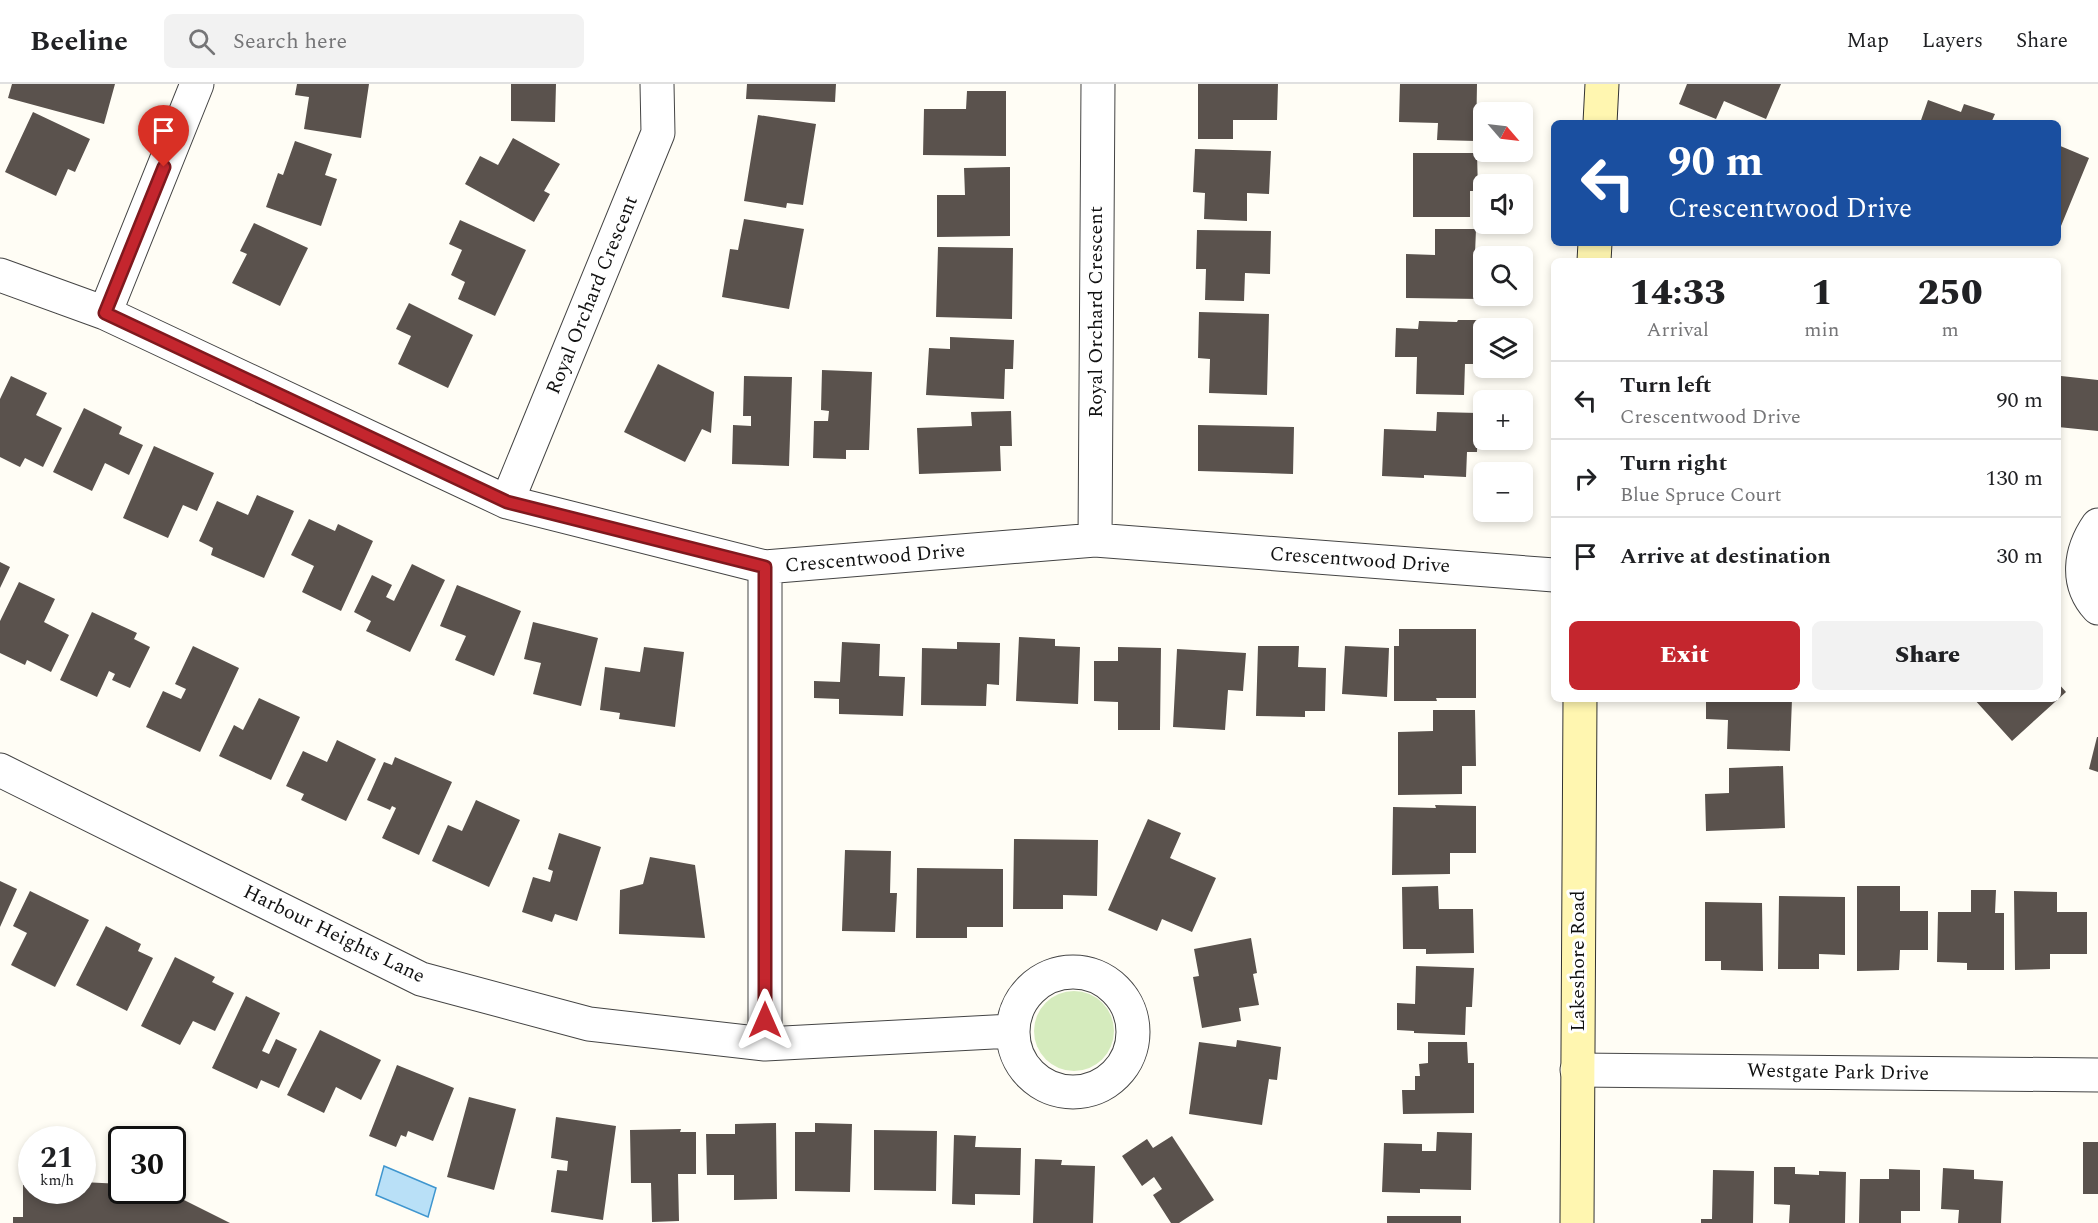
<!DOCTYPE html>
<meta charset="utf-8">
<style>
body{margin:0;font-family:Spectral,serif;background:#f2f2f2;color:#202124;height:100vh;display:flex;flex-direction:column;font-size:22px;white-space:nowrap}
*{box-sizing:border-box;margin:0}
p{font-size:20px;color:#757577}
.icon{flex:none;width:33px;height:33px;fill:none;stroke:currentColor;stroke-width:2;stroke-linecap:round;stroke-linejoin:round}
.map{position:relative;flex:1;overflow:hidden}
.details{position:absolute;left:1551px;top:174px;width:510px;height:444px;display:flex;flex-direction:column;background:#fff;border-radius:9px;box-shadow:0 3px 9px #0003}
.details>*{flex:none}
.hud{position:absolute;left:1551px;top:36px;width:510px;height:126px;border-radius:9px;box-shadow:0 3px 9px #0003;background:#1a4fa0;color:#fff;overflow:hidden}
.needle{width:39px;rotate:118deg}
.tools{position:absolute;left:1473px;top:18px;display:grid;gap:12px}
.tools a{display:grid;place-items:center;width:60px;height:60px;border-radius:9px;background:#fff;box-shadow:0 3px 9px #0003;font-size:30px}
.speed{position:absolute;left:18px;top:1042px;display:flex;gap:12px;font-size:30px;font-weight:700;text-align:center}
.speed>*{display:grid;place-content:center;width:78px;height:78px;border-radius:50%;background:#fff;box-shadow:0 3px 9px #0003;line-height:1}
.speed small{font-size:15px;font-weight:400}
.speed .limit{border:3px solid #111;border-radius:9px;background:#fff;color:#111}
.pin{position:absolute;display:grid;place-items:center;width:51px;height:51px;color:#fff;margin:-62px -26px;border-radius:50% 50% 50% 0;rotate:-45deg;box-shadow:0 0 6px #0007}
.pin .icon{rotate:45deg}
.me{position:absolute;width:66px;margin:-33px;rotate:0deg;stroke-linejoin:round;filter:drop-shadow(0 0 4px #0008)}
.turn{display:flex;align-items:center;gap:21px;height:126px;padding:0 18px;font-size:27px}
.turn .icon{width:78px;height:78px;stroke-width:2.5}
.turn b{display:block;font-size:42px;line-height:51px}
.eta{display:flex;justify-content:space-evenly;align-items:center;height:102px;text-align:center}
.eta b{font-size:36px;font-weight:800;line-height:42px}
.action{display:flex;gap:12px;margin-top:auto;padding:12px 18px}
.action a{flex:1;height:69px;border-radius:9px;background:#c4262e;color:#fff;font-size:24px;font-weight:800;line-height:69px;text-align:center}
.action a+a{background:#f2f2f2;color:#202124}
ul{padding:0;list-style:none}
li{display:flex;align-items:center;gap:18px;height:78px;padding:0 18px;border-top:2px solid #e0e0e0}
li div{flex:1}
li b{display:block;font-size:22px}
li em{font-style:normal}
header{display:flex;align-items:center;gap:36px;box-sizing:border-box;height:84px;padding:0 30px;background:#fff;border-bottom:2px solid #e0e0e0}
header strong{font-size:28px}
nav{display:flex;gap:33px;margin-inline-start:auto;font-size:21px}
.search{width:420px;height:54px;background:#f2f2f2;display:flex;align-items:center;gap:15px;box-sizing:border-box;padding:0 21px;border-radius:9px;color:#757577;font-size:22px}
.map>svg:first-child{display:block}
.green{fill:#d5ebbd}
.water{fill:#b9e0f7;stroke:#3f96cf;stroke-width:1.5}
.building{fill:#5a524d}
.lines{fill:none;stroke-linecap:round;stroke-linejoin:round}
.minor-casing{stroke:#444;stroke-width:35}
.tertiary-casing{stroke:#444;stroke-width:35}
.secondary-casing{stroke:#333;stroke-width:35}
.minor{stroke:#fff;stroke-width:33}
.tertiary{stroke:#fff;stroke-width:33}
.secondary{stroke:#fff6b0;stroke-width:33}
.route-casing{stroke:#7f191e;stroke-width:15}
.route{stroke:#c4262e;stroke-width:10}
.labels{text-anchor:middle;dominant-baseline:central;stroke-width:6;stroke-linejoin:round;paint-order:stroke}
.street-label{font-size:20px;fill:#111;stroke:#fff}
</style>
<header>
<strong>Beeline</strong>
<div class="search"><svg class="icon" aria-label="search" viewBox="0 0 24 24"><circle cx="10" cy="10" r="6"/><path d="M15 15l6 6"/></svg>Search here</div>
<nav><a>Map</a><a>Layers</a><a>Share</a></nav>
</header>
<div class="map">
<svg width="2098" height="1139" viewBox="0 0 2098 1139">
<rect width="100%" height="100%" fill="#fffdf5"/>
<path class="green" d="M1034 947a40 40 0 1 1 80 0a40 40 0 1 1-80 0Z"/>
<path class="water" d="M384 1082 436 1104 428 1133 376 1111Z"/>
<path class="building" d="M12 0H115L104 40 8 14Z
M297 0H369L361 54 304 45 309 13 295 11Z
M511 0H556L555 38 511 37Z
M747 0H836L835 18 746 15Z
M1198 0H1278L1277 36H1233V55H1198Z
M1400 0H1477L1476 57 1437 56 1438 39 1399 38Z
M1687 0H1781L1766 35 1724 17 1716 35 1679 20Z
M967 7H1006V72L923 71 924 25H966Z
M1928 16 1961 28 1964 20 1995 30 1991 39H1920Z
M33 28 90 55 75 88 68 85 56 112 5 88Z
M758 31 816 40 803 121 787 119 786 124 744 117Z
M513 54 560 80 544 107 550 110 534 138 465 100 480 72 498 81Z
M295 57 332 70 325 91 337 95 321 142 266 123 278 89 283 91Z
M2058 61 2089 74 2061 142 2058 141Z
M1195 65 1271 67 1269 110 1247 109V137L1204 135 1205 109 1193 108Z
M1413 69H1477L1478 107H1470V133H1413Z
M1010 83V152L937 153V111H965L964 84Z
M744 135 804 145 789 225 722 213 730 165 738 166Z
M460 136 526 166 495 232 458 215 465 198 451 191 462 166 449 160Z
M254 139 308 164 280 222 232 199 247 170 240 167Z
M1435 145H1476L1475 170H1481V215L1406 214V170L1435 171Z
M1197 146 1271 147 1270 190 1245 189 1244 217 1205 216 1206 185H1196Z
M938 163 1013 164 1012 235 936 233Z
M409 219 473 251 448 304 398 280 411 252 396 245Z
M1199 228 1269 230 1267 311 1209 309 1210 275 1198 274Z
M1458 236H1481L1480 280H1465L1464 311 1416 310 1417 273H1395L1396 244 1418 245 1419 237 1457 238Z
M950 253 1014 256 1013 285H1005L1004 315 926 311 929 264 950 265Z
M658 280 714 308 711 349 702 345 685 378 624 348Z
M822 286 872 288 869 366H846V375L813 374 814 337H828L829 327 821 326Z
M11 292 47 309 36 331 62 344 43 383 25 374 20 383 0 373V315Z
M744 292 792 293 789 382 732 380 733 341 751 342V332H743Z
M2061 292 2098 296V347L2058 343Z
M84 324 122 343 119 350 143 361 129 391 105 379 92 407 53 388Z
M1011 327 1012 362H1000L1001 387 919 390 917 344 972 342 971 328Z
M1437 328 1478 329 1477 368H1467L1466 393 1424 391V394L1382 392 1384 345 1436 347Z
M1198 341 1294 343 1293 390 1198 387Z
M154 362 214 389 197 427 183 421 168 454 123 434Z
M257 411 294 427 264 494 211 471 213 464 199 457 217 417 248 431Z
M309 435 335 447 338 440 373 457 341 527 302 508 314 482 291 471Z
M0 478 10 483 0 504Z
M412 480 445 496 410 568 366 547 371 537 354 528 372 491 392 501 386 513 394 517Z
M19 498 55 515 44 538 69 551 51 588 27 576 25 581 0 569V537Z
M457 501 521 527 494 592 455 576 466 552 440 542Z
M92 528 137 549 134 555 150 563 130 604 112 596 115 590 109 587 97 613 60 596Z
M533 538 598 554 581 622 533 610 541 579 524 575Z
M1399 545H1476V614H1436L1437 617H1394V562H1399Z
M1019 553 1055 555V562L1080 563 1078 620 1016 617Z
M842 558 880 560 879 592 905 593 903 632 839 630V615L814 614V597L840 598Z
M957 558 1000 559 999 601 987 600 986 622 921 621 922 564 957 565Z
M193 562 239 584 200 668 146 643 163 607 181 615 186 605 175 600Z
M1258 562H1299L1298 583 1326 584 1325 627H1305V633L1256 632Z
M1345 562 1389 564 1387 613 1342 610Z
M644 563 684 568 675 643 619 635 620 629 600 626 605 583 640 588Z
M1118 563 1161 564 1160 646H1118V618L1094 617V577H1118Z
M1177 565 1246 569 1243 607 1228 606 1225 646 1173 643Z
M2058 599 2066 608 2012 657 1974 615H2058Z
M259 614 300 633 271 696 219 672 234 641 243 646Z
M1706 615H1792L1790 667 1727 665 1728 636 1706 635Z
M1433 626H1475L1476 682H1462V710L1398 711V648L1433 647Z
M2097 653H2098V688L2089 685Z
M337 656 376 675 346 737 301 716 304 710 286 702 303 667 327 678Z
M395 673 452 698 419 771 382 754 396 724 392 722 390 726 367 716 384 678 392 681Z
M1783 682 1785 744 1706 747 1705 710 1729 709V684Z
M476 716 520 736 489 803 432 777 448 741 462 747Z
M1435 721 1476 722V769H1450V790L1392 791 1393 723 1436 724Z
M1148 735 1181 749 1170 774 1216 794 1192 848 1162 835 1157 847 1108 826Z
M559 749 601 763 577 837 555 830 552 838 522 828 533 793 550 798 553 787 548 785Z
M1014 755 1098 756 1097 812 1063 811V825H1013Z
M845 766 891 767 890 809H897L895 848 842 847Z
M650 773 695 781 705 854 619 850 620 806 643 800Z
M917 784 1003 785V843H967V854H916Z
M0 797 17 805 0 843Z
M1438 802 1439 825H1473L1474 869 1426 870V865H1403L1402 803Z
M1857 802H1900V827H1928V866H1900L1899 886 1857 887Z
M1971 806H1996L1995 829H2004V886H1967V879L1937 878 1938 828H1971Z
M30 807 89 836 55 903 11 881 27 849 13 842Z
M2014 807 2057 808V828H2087V870H2050V885L2015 886Z
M1779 812 1845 813V871L1819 870V885H1778Z
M1705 818 1762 819 1763 887 1721 886V877H1705Z
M106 842 141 860 138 867 153 874 127 927 76 901Z
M1251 854 1257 889 1253 890 1259 921 1239 924 1241 937 1202 944 1193 893 1199 892 1194 865Z
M175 873 215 893 212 898 234 909 215 947 193 937 180 961 141 942Z
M1416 882 1474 884 1472 923H1466L1465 951 1414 949V947L1397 946V919L1415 920Z
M246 912 280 929 262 967 269 970 276 955 297 965 279 1004 261 996 257 1005 212 984Z
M320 946 381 976 361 1016 336 1003 324 1029 287 1011Z
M1237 956 1281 963 1277 996 1269 995 1262 1041 1189 1030 1199 958 1236 963Z
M1428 958H1467L1468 979H1474V1029L1403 1030 1402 1006H1415V992H1420L1419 980 1428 979Z
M397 981 454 1004 433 1057 408 1047 406 1053 401 1051 396 1063 369 1052Z
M469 1013 516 1025 494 1106 447 1093Z
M556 1033 616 1042 603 1136 551 1128 557 1086 567 1087 568 1077 551 1074Z
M776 1039 777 1115 734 1116V1091H707L706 1050H735V1040Z
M815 1039 852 1040 850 1108 795 1107V1048H815Z
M681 1045 680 1048H696V1090H678L679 1137 652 1138 651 1099H631L630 1046Z
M874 1046 937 1047 936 1107 874 1106Z
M1437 1048 1472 1049 1471 1106 1420 1105V1109L1382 1108 1384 1059 1422 1060V1067H1436Z
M954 1051 976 1052 975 1063 1021 1064 1020 1111 975 1110V1121L952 1120Z
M1172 1052 1214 1116 1179 1139H1171L1153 1111 1162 1105 1154 1093 1142 1102 1122 1072 1147 1055 1153 1064Z
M2083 1058H2098V1110H2083Z
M1035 1075 1062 1076 1061 1081 1095 1082 1093 1139H1033Z
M1774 1083H1795V1090L1819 1091V1087L1846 1088 1845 1139H1789L1790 1121 1774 1120Z
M1943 1084 1974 1086V1095L2003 1097 2001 1139H1958L1959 1126 1941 1125Z
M1889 1085 1920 1086V1127H1901V1139H1859L1860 1095H1889Z
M1713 1086 1754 1087 1753 1139H1701V1135H1712Z
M82 1098 122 1100V1107H166L230 1139H13V1133H23V1101H32V1107H82Z
M1387 1132H1461V1139H1387Z"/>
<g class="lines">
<g class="minor-casing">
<path id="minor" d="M0 191 105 229 507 418 765 483 1095 456 1554 491
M105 229 197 0
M507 418 658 49 657 0
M2098 441C2080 467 2075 499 2098 524
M1095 456 1098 0
M0 686 421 895 589 940 765 960 1012 947
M1013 948a60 60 0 1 1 120 0a60 60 0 1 1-120 0Z
M765 960V483"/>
</g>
<g class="tertiary-casing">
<path id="tertiary" d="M1577 986 2098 991"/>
</g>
<g class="secondary-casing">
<path id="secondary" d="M1600 39 1602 0
M1594 177 1595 159
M1577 1139 1580 615"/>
</g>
<use href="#minor" class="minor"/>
<use href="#tertiary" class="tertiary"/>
<use href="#secondary" class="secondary"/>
</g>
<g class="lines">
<g class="route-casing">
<path id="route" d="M164 83 105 229 507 418 765 483V936"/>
</g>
<use href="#route" class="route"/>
</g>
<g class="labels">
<g class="street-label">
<text transform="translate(592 211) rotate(-68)">Royal Orchard Crescent</text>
<text transform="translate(1096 228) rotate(-90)">Royal Orchard Crescent</text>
<text transform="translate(875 474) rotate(-5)">Crescentwood Drive</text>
<text transform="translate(1360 476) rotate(4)">Crescentwood Drive</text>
<text transform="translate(334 850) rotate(26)">Harbour Heights Lane</text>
<text transform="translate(1578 877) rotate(-90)">Lakeshore Road</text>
<text transform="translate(1838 988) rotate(1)">Westgate Park Drive</text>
</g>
</g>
</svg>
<div class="tools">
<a><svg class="needle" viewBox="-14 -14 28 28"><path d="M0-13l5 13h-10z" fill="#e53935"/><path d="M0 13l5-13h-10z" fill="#757577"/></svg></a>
<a><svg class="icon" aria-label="sound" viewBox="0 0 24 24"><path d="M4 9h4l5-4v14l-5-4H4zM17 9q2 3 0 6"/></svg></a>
<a><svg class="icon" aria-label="search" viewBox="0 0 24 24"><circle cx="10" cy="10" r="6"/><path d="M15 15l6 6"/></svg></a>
<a><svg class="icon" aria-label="layers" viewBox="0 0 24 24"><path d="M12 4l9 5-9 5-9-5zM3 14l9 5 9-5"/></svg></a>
<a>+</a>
<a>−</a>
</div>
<div class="speed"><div>21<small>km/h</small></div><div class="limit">30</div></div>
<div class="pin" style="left:164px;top:83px;background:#d93025"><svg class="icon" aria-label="arrive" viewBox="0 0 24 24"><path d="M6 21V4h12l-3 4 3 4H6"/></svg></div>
<svg class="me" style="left:765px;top:936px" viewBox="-20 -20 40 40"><path d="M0-17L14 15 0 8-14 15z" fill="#c4262e" stroke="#fff" stroke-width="4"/></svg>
<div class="hud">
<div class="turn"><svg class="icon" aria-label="left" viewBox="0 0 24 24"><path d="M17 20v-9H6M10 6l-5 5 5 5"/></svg><div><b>90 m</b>Crescentwood Drive</div></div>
</div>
<section class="details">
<div class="eta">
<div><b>14:33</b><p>Arrival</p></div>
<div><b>1</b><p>min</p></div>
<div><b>250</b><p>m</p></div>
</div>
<ul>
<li><svg class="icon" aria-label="left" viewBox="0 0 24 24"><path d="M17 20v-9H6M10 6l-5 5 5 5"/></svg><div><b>Turn left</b><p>Crescentwood Drive</p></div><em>90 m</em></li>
<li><svg class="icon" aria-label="right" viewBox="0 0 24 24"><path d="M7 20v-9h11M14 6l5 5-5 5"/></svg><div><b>Turn right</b><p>Blue Spruce Court</p></div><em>130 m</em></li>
<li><svg class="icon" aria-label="arrive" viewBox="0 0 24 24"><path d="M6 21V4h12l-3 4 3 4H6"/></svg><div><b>Arrive at destination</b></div><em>30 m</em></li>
</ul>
<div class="action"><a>Exit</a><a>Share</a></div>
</section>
</div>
